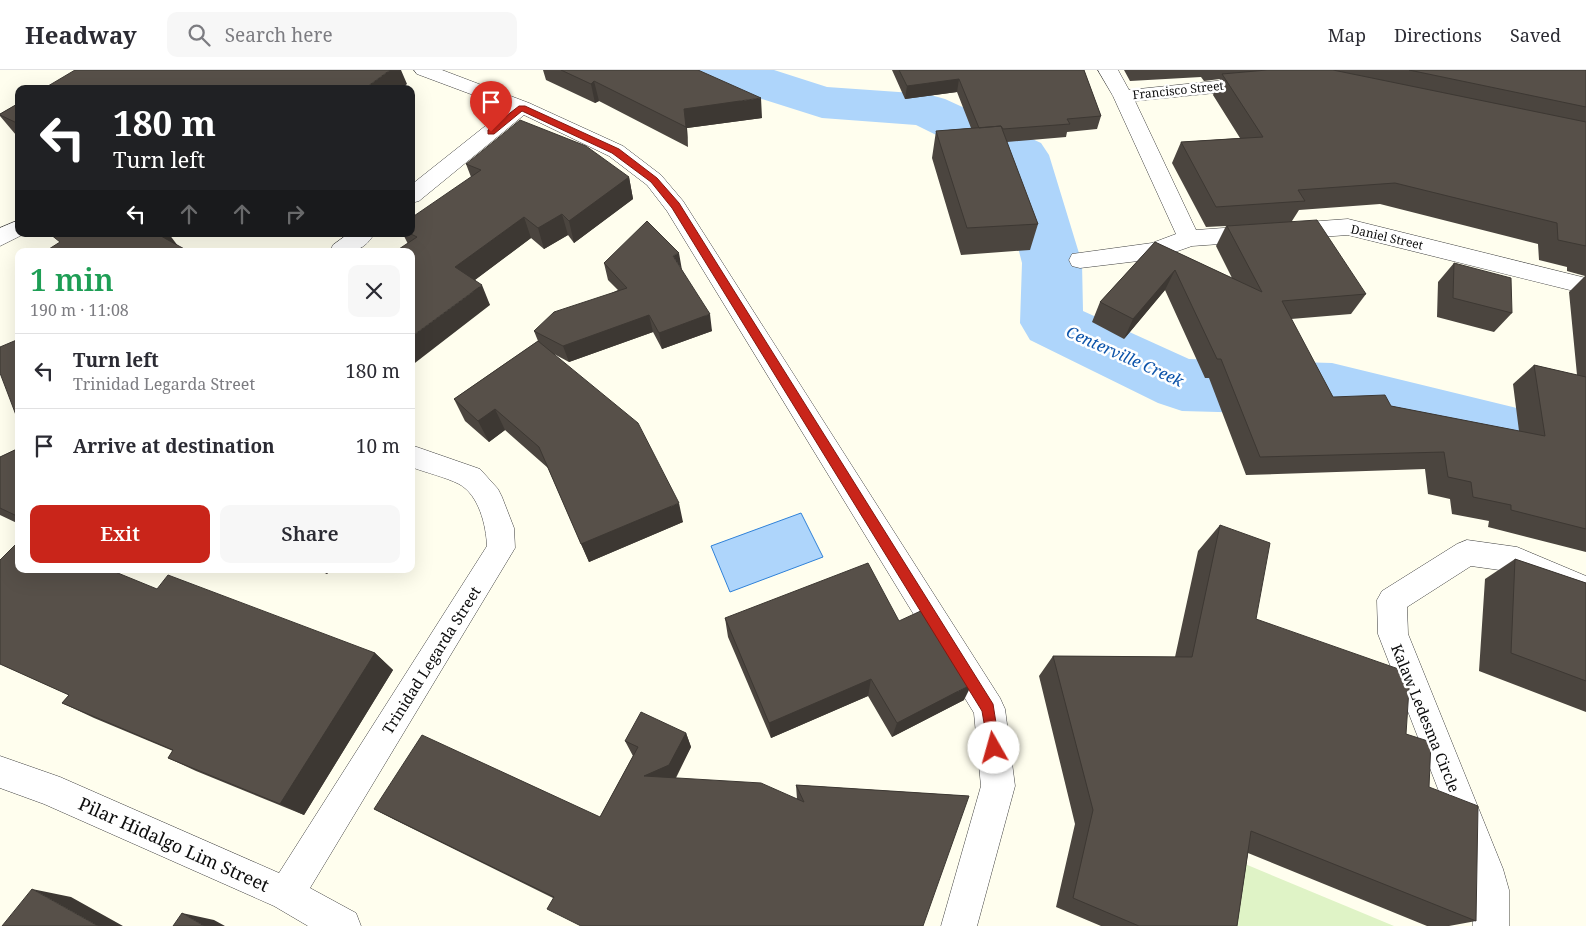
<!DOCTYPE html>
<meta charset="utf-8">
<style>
body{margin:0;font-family:"Noto Serif",serif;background:#f7f7f7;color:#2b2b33;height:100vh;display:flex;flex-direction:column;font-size:19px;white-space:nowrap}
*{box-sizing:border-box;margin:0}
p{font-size:16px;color:#7c7c81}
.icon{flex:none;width:28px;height:28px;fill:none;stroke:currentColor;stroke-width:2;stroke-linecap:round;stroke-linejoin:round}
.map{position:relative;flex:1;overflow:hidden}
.drawer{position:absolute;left:15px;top:178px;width:400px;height:325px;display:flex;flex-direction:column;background:#fff;border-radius:10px;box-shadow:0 5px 20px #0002}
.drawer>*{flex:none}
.guide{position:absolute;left:15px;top:15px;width:400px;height:152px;border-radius:10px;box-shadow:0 5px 20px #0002;background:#202124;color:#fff;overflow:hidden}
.pin{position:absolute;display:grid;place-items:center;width:42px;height:42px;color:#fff;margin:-51px -21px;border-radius:50% 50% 50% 0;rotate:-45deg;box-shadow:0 0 5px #0007}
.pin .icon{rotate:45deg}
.me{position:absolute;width:55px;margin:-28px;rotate:353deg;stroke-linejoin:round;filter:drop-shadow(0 0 4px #0008)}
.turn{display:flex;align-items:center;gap:18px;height:105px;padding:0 15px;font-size:22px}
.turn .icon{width:65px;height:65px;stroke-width:2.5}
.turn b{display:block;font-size:35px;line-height:42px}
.lanes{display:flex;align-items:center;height:48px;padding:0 15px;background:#0003;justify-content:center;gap:25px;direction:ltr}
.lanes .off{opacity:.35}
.round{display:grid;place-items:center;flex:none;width:52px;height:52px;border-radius:10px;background:#f7f7f7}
.overview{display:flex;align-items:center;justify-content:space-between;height:85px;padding:0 15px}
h1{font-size:30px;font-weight:600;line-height:38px;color:#1e9e55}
.action{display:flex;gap:10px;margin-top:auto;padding:10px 15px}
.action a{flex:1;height:58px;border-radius:10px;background:#c9251a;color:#fff;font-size:20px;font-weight:600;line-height:58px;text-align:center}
.action a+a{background:#f7f7f7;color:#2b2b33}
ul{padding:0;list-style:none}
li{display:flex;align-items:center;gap:15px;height:75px;padding:0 15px;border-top:1px solid #e1e1e2}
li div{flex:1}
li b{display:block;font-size:19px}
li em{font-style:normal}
header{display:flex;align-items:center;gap:30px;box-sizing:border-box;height:70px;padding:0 25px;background:#fff;border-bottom:1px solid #e1e1e2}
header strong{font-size:24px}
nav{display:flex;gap:28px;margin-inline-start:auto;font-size:18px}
.search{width:350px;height:45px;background:#f7f7f7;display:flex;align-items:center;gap:12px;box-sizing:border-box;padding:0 18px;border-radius:10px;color:#7c7c81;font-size:19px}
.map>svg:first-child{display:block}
.pitch{fill:#dff3c6}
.water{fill:#aed5fb;stroke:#2f81d8}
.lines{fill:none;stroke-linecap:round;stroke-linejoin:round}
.river{fill:#aed5fb;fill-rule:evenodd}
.minor-casing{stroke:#404040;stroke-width:1}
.minor{fill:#fff;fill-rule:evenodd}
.wall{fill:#4b453f;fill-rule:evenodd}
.shaded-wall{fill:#3d3833}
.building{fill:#575049;stroke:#3d3833}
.route{fill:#c9251a;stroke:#831811}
.labels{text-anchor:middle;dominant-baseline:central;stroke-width:5;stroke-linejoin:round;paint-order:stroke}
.far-street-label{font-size:12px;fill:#0d0d0d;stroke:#fff}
.street-label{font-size:15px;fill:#0d0d0d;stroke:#fff}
.water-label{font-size:16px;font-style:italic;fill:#0c53a9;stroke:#fff}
.near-street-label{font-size:18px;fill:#0d0d0d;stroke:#fff}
</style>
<header>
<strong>Headway</strong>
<div class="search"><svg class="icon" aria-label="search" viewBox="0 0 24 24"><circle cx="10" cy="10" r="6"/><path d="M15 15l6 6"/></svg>Search here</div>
<nav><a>Map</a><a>Directions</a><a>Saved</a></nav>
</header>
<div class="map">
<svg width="1586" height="856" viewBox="0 0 1586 856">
<rect width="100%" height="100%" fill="#fffeee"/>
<path class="pitch" d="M1233 789 1394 856H1223Z"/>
<path class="water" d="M801 443 823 487 730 522 711 476Z"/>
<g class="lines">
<path class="river" d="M698 0H774L827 17 927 24 945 29 1041 73 1049 85 1082 193 1083 241 1189 289 1332 293 1586 355V413L1332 345 1182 341 1158 333 1030 270 1020 253 1022 193 997 95 916 55 822 48 705 11Z"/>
<g class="minor-casing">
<path id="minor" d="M414 0H442L529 33 623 76 661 105 683 131 1000 628 1005 639 1015 716 977 856H941L981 716 974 643 667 141 647 115 609 86 524 45 419 131 411 133V115L508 38 417 4Z
M1098 0H1118L1129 20 1254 7 1261 9 1264 13 1261 17 1254 19 1135 31 1196 160 1348 149 1586 208V224L1348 165 1192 176 1155 189 1080 198 1072 196 1069 190 1072 184 1152 173 1176 164 1113 26Z
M19 150V164H24L0 176V158Z
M348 164H374C362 184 350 181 330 181L333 175Z
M411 375 480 399 498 419 502 427 514 458 515 478 310 818 356 843 361 856H308L274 836 44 734 0 718V686L60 707 279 803 487 476C486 455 479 425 459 414 445 407 427 403 411 397Z
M1467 470 1517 477 1586 506V533L1514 502 1471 496 1407 537 1408 564 1503 799 1509 820V856H1473V820L1469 799 1378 564 1377 530 1382 521 1457 474Z"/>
</g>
<use href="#minor" class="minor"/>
</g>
<path class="wall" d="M543 0H698L762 48 687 58 688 77 599 31 595 33 546 10Z
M892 0H1084L1101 46 1097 59 1067 62 1066 67 1007 72 1038 154 1030 180 961 185 932 88 936 61 971 58 957 22 905 29Z
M1124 0H1586V482L1488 457 1489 451 1452 444 1450 429 1428 424 1425 399 1246 405 1209 308H1205L1165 220 1124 269 1092 252 1100 232 1155 172 1232 208 1216 176 1226 156 1206 157 1172 93 1181 72 1240 68 1213 25 1220 9 1204 11 1201 7 1130 11ZM1380 134 1538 174 1539 190 1567 197V201L1585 206 1569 222 1577 305 1534 295 1513 314 1519 361 1391 336 1333 327 1291 249 1351 244 1366 224 1292 151 1299 140Z
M19 33V66L16 65 0 46V44Z
M466 94 629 107 633 129 574 173 568 165 544 179 531 168 475 210 490 235 408 174 403 164H411L471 107Z
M604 193 681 198 712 261 662 279 653 262 569 292 554 284 683 452 589 492 548 398 505 360 489 372 465 351 454 329 538 271 534 261 618 220 608 210Z
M1454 193 1512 243 1494 262 1437 247 1438 212Z
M19 378V454L0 445V387Z
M1220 455 1256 549 1406 664 1429 717 1476 851 1449 856H1427L1248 783 1237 856H1101L1056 837 1075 754 1039 606 1053 586 1175 587 1198 481Z
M1515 489 1586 513V642L1479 601 1485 509Z
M0 490 157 519 375 583 393 600 304 745 196 701 168 688 173 681 94 648 62 633 69 625 0 594Z
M315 499H331L327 504Z
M725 548 899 551 964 630 892 667 868 626 771 668 728 567Z
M686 663 691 677 676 708 797 729 796 715 969 726 553 828 395 750 374 739 600 747 633 686 625 671Z"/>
<path class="shaded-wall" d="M390 0H401L407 14 401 19H364Z
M959 9 957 22 905 29 907 16Z
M594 11 599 31 595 33 591 14Z
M761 28 762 48 687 58 688 77 684 39Z
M629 107 633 129 574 173 569 151Z
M562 144 568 165 544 179 538 158Z
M524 147 531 168 464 218 455 197Z
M161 164H169L181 180 159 165Z
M679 183 682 200 673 186Z
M1175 200 1165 220 1124 269 1133 249Z
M482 215 490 235 411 296V267Z
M710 244 712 261 662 279 659 263Z
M649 245 653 262 569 292 563 276Z
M495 339 505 360 489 372 478 351Z
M679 433 683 452 589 492 581 474Z
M322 499H331L327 504Z
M375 583 393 600 304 745 280 734Z
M871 609 868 626 771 668 769 653Z
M972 614 964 630 892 667 897 653Z
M686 663 691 677 675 708 644 706Z
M32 819 71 827 123 856H98Z
M182 843 214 850 225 856H204Z"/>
<path class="building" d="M75 0H390L364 19H43Z
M561 0H698L761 28 684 39 686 57 594 11 591 14Z
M899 0H1084L1101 46 1067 49 1070 54 1003 59 1001 56 979 58 959 9 907 16Z
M1267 0H1333L1586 52V176L1558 170 1557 153 1395 113 1298 120 1305 131 1216 137 1181 72 1263 67 1222 4Z
M1409 0H1586V37Z
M19 33V54L0 45V44Z
M520 50 586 76 629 107 569 151 562 144 538 158 524 147 455 197 482 215 411 267V181H396L417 167 411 164V148L481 100 466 94Z
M1001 56 1038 154 967 158 936 61Z
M1317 150 1366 224 1282 231 1333 327 1385 325 1391 336 1545 366 1534 295 1586 307V459L1511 440V435L1473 427 1471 412 1448 407 1444 382 1260 387 1221 289H1217L1175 200 1133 249 1100 232 1155 172 1262 222 1227 156Z
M647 151 679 183 673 186 710 244 659 263 649 245 563 276 534 261 554 242 627 218 604 193Z
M50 164H161L159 165 188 181H51L49 179 60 172Z
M1454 193 1511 208 1512 243 1453 228Z
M19 269V353L0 303V277Z
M538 271 638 353 679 433 581 474 539 377 495 339 478 351 454 329Z
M19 378V447L0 438V387Z
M1220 455 1270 473 1256 549 1410 603 1406 664 1431 672 1429 717 1478 736 1476 851 1251 761 1237 856H1139L1073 828 1093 740 1053 586 1192 587Z
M19 471V499H108L157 519 168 505 375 583 280 734 168 688 173 680 62 633 69 625 0 594V490Z
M1515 489 1586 513V611L1511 583Z
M868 493 899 551 925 539 972 614 897 653 871 609 769 653 725 548Z
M641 642 686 663 669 695 644 706 761 713 804 732 796 715 969 726 923 856H581L547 839 554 827 374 739 422 665 600 747 638 677 625 671Z
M32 819 98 856H2Z
M182 843 204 856H173Z"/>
<path class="route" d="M519 36H525L619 79 657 108 679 133 993 634 1000 678 998 682 994 684 989 682 982 641 672 138 651 112 612 83 522 41 494 64H488V60Z"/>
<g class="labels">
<g class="far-street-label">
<text transform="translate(1178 20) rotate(-6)">Francisco Street</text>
<text transform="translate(1387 167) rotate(13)">Daniel Street</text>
</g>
<g class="street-label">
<text transform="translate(431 590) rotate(-58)">Trinidad Legarda Street</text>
<text transform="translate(1426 648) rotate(68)">Kalaw Ledesma Circle</text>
</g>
<g class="water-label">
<text transform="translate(1125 286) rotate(24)">Centerville Creek</text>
</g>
<g class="near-street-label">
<text transform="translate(174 774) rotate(24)">Pilar Hidalgo Lim Street</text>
</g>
</g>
</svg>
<div class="pin" style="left:491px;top:62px;background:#d93025"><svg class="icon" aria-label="arrive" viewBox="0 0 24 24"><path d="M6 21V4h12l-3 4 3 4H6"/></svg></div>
<svg class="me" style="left:994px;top:678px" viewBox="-20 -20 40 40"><circle r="19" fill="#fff"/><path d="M0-13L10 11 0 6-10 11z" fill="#c9251a"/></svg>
<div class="guide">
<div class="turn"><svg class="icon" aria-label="left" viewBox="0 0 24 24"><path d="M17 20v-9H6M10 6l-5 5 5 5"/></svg><div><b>180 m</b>Turn left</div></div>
<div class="lanes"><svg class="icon" aria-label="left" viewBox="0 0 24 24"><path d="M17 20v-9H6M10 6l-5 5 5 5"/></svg><svg class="icon off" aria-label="ahead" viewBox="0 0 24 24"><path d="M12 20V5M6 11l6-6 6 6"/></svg><svg class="icon off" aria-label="ahead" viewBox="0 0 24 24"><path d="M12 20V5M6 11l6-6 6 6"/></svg><svg class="icon off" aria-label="right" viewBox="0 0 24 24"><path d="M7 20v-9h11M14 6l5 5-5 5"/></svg></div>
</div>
<section class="drawer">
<div class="overview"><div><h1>1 min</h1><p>190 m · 11:08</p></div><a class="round"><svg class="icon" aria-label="close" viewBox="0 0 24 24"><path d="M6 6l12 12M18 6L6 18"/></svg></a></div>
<ul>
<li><svg class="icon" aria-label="left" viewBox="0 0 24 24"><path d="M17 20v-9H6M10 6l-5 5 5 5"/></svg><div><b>Turn left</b><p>Trinidad Legarda Street</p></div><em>180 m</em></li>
<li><svg class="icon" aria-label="arrive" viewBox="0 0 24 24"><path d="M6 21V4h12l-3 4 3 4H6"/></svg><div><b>Arrive at destination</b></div><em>10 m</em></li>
</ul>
<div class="action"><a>Exit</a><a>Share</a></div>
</section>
</div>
